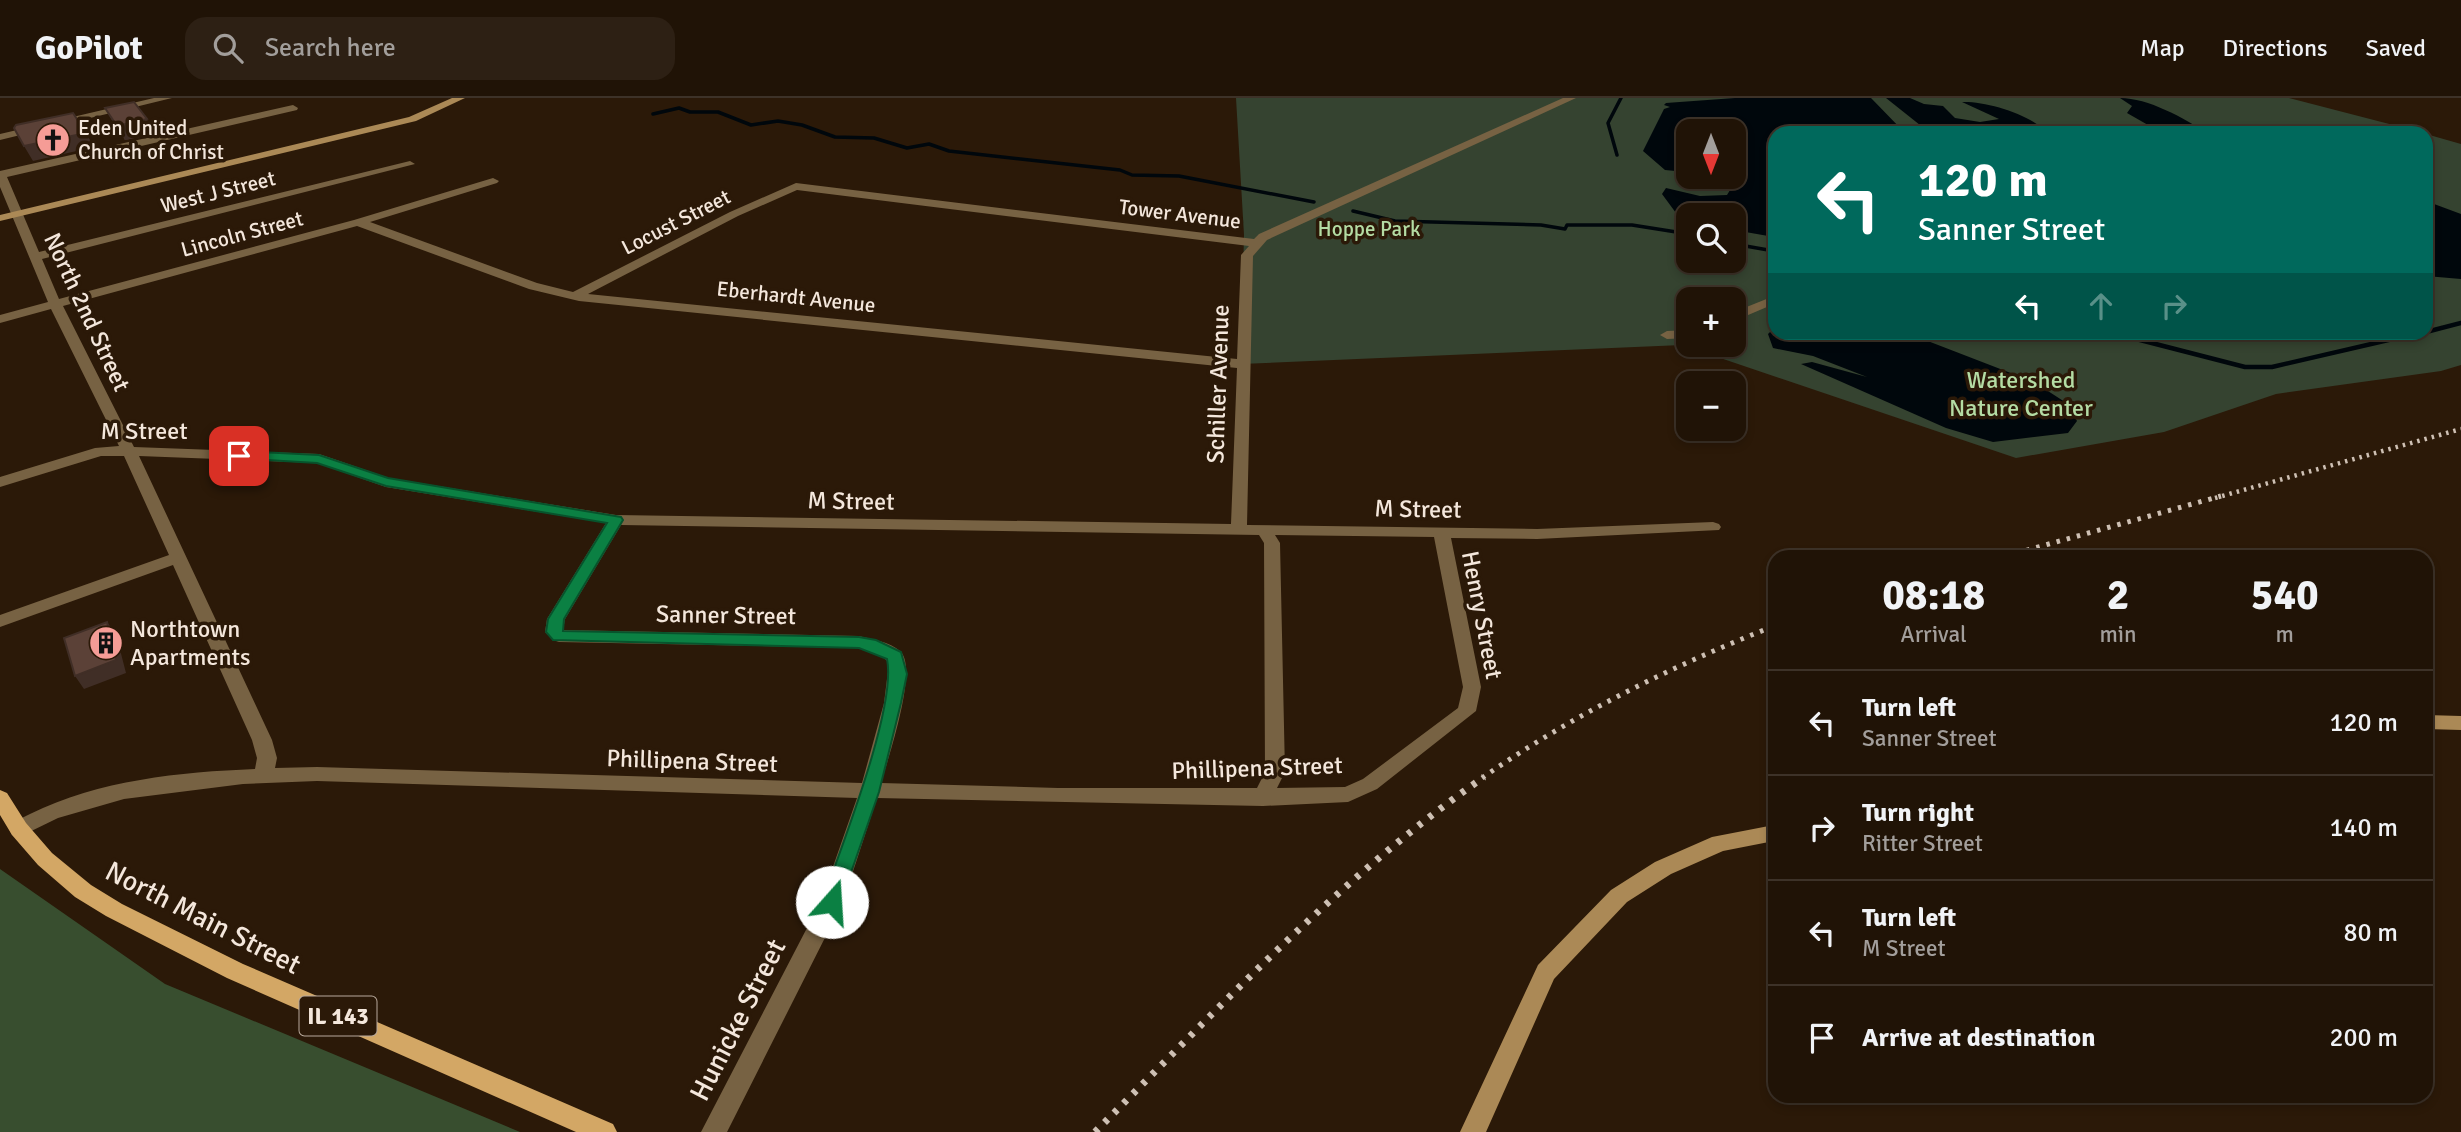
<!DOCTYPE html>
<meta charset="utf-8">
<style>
body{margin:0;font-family:Signika,sans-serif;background:#2d2014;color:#f1f3f6;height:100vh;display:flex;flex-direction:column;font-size:26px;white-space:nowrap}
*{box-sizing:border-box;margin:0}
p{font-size:23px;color:#a29e9b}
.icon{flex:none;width:38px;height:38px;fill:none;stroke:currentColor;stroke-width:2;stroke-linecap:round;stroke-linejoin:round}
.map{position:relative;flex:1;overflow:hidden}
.details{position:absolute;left:1768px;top:452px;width:665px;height:553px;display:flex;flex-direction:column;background:#201306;border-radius:21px;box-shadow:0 4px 10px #0003,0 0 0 2px #3d3228}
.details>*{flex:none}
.top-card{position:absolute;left:1768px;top:28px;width:665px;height:214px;border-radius:21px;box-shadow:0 4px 10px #0003,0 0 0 2px #3d3228;background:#00695c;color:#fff;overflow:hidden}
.needle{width:46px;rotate:180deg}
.tools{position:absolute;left:1676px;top:21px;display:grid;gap:14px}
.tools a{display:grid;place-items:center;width:70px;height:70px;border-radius:14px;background:#201306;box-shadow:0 4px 10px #0003,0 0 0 2px #3d3228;font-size:35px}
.pin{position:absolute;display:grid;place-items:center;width:60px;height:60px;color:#fff;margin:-30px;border-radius:14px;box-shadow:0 4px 10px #0006}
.me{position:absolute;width:77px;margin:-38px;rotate:19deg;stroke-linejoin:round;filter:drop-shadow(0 0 5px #0008)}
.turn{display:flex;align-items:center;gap:24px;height:147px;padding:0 35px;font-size:32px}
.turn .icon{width:91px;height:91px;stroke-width:2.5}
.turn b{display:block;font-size:49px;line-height:60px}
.lanes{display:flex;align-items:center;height:66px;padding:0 35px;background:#0003;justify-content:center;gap:35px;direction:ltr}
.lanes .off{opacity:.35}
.eta{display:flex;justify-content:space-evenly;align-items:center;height:119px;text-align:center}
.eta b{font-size:42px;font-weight:700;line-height:49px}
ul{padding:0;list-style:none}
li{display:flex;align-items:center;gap:21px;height:105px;padding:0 35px;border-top:2px solid #3d3228}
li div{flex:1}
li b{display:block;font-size:26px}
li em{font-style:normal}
header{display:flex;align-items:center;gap:42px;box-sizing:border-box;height:98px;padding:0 35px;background:#201306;border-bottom:2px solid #3d3228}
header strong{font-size:33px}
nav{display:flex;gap:38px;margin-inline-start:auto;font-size:24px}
.search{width:490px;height:63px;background:#2d2014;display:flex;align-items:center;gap:18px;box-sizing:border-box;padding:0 24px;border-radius:21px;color:#a29e9b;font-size:26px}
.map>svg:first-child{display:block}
.green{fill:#354330;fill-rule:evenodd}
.forest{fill:#384e2f}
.water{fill:#00070c}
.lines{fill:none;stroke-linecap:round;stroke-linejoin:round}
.stream-far1{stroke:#00070c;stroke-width:3.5}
.stream{stroke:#00070c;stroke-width:4.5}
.street{fill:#776243;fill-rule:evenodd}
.secondary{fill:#ab8956;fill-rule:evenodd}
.primary{fill:#d3a765;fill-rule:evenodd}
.rail-far2{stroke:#cec0b4;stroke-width:4.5;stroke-dasharray:2.5 5;stroke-linecap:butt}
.rail-far1{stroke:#cec0b4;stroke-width:5;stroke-dasharray:3.5 7;stroke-linecap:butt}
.rail{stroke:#cec0b4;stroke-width:7;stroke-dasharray:4.5 9;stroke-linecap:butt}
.wall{fill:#4e382f}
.shaded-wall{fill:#402e26}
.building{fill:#5b4137;stroke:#402e26;stroke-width:2}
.route{fill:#0b8043;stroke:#07532c;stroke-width:2}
.labels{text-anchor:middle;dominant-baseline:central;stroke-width:7;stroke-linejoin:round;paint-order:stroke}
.far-poi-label{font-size:21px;fill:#f4e7dc;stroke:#2b1908;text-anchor:start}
.far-street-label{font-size:21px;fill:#f4e7dc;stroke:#2b1908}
.far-park-label{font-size:21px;fill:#b4dca4;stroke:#2b1908}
.shield{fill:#2b1908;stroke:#b8a99c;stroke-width:2}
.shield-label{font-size:23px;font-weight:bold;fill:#f4e7dc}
.street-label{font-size:24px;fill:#f4e7dc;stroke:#2b1908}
.park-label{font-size:24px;fill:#b4dca4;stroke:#2b1908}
.poi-label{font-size:24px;fill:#f4e7dc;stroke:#2b1908;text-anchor:start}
.near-street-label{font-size:28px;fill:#f4e7dc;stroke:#2b1908}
</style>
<header>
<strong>GoPilot</strong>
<div class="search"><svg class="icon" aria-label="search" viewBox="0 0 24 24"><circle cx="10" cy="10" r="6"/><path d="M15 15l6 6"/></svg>Search here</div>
<nav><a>Map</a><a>Directions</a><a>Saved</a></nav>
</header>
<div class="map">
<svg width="2461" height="1034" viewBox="0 0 2461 1034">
<rect width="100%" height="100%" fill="#2b1908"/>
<path class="green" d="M1236 0H2289L2424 35H1774V234H2426V36L2461 46V267L2441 273 2276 296 2164 334 2016 360 1682 247 1241 266 1244 137ZM1689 33H1734V79H1689ZM1689 117H1734V163H1689ZM1689 201H1734V247H1689Z"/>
<path class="forest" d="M0 771 165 886 520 1034H0Z"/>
<path class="water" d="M1735 0H1871L1905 35H1774V139L1734 132V117H1689V121L1676 115 1662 96 1666 90 1700 98 1727 97 1735 84 1734 33H1689V73L1686 74 1665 72 1643 53 1664 11 1670 9 1664 7 1666 5Z
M1886 0H1910L1924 6 1943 8 1955 20 1980 24 1999 21 1962 4C1985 3 2032 16 2046 35H1930Z
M2120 0C2148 0 2184 20 2207 35H2162L2127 15 2132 8Z
M2426 103 2461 116V181L2426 178Z
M1774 230V234L1907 235 2034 284 2068 306 2077 323 2068 335 1993 344 1946 330 1801 266 1812 264 1867 279 1813 258 1773 250 1768 236Z"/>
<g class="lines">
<path class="stream-far1" d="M653 16 679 10 690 14H718L751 27 778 23 802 27 835 39 874 40 907 50 929 46 949 53 1120 72 1132 77 1179 78 1314 104
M1617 57 1608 25 1621 0
M1353 113 1395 123 1541 127 1565 131 1567 127H1632L1689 136
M1734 146 1774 153"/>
<path class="stream" d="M2109 234 2245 269H2272L2423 234
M2426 234 2461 225"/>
<path class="street" d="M154 0H172L0 42V36Z
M1563 0H1576L1267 142 1253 158 1247 427 1537 431 1713 424 1719 426 1721 429 1719 432 1537 441 1451 440 1481 589 1476 613 1377 691 1348 704 1263 708 877 700 843 804 727 1034H701L821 803 857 700 317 683 243 686 124 701 58 720 19 739 12 737 9 731C13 723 22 720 30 716 99 682 180 674 255 671L257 660 252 642 173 467 0 529V517L169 457 124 358H101L0 389V379L95 350 119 348 51 211 0 225V217L48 204 0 89V73L293 7 298 10 297 12 7 79 39 154 410 63 415 66 42 161 59 201 354 122 493 80 499 83 497 85 370 124 537 185 573 194 730 114 796 85 1254 141 1259 136ZM797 92 1249 148 1241 157 1237 261 588 196 738 118ZM357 128 529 191 579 203 1237 270 1231 426 616 417 389 380 319 356 134 349 63 208ZM139 358 317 365 386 389 606 425 547 521 545 534 553 542 559 544 858 550 881 557 889 565 884 605 862 685 317 669 275 670 277 660 272 642ZM621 427 1259 437 1264 445 1265 674 1257 690H1058L881 685C888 661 919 569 900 553 890 544 871 541 859 538L563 532 565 521ZM1275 437 1434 439 1463 589 1458 610 1363 681 1345 689 1277 690 1285 674 1280 445Z
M1774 198V206L1734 223V214Z
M1689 232V240L1667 241 1660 237 1667 233Z"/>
<path class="secondary" d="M452 0H465L416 23 0 123V117L409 19Z
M2426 617 2461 618V632L2426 631Z
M1774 727V743L1723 753 1671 776 1627 804 1554 881 1486 1034H1460L1538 867 1611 792 1655 764 1712 739Z"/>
<path class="primary" d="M0 692 7 695 26 725 52 755 91 787 122 806 243 866 613 1026 617 1034H576L227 880 106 818 75 799 38 767 12 737 0 717Z"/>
<path class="rail-far2" d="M2215 400 2461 331"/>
<path class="rail-far1" d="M2006 458 2221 398
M1482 680C1574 616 1670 569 1774 528"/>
<path class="rail" d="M1095 1034C1219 910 1340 779 1484 679"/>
</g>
<path class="wall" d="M105 10 154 36 125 42 113 24Z"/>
<path class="shaded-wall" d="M147 21 154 36 125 42 117 28Z
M86 35 94 49 33 63 24 48Z
M107 524 116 536 126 575 84 591 75 578Z"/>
<path class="building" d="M134 4 147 21 117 28 105 10Z
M73 15 86 35 24 48 14 30 16 27Z
M107 524 116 562 75 578 64 540Z"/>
<path class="route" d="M239 353 319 357 388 380 621 419 623 422 564 521 563 533 859 539 876 542 901 554 907 576 901 605 879 694 839 809H825L822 804C840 752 897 610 887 561L859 550 553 542 546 534 548 521 607 425 386 388 317 365 234 360V355Z"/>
<defs>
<g id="church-disc" transform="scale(1.75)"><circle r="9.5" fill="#f59c96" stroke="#2b1908"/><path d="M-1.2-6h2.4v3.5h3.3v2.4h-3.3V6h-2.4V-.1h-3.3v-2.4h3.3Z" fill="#111"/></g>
<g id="building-disc" transform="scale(1.75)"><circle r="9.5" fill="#f59c96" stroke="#2b1908"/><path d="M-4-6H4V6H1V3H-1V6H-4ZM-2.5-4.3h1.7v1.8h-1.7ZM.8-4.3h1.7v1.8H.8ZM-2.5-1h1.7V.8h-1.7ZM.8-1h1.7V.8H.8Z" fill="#111"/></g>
</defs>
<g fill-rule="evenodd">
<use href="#church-disc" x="53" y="42"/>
<use href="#building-disc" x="106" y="545"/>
</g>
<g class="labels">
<g class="far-poi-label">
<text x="78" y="30">Eden United<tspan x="78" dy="24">Church of Christ</tspan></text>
</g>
<g class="far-street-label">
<text transform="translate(218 94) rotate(-14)">West J Street</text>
<text transform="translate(1180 116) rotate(7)">Tower Avenue</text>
<text transform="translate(676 124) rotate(-27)">Locust Street</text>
<text transform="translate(242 136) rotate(-15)">Lincoln Street</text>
<text transform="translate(796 199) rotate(6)">Eberhardt Avenue</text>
</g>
<g class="far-park-label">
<text x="1369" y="131">Hoppe Park</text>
</g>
<rect class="shield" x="299.5" y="898.5" width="77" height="39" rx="5"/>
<g class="shield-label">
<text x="338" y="918">IL 143</text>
</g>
<g class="street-label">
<text transform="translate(87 214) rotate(65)">North 2nd Street</text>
<text transform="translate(1218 286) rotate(-88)">Schiller Avenue</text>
<text x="144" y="333">M Street</text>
<text transform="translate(851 403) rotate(1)">M Street</text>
<text transform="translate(1418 411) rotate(1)">M Street</text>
<text transform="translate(726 517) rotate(1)">Sanner Street</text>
<text transform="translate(1482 517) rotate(79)">Henry Street</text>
<text transform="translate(692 663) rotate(2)">Phillipena Street</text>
<text transform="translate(1257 670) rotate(-2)">Phillipena Street</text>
</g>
<g class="park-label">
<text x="2021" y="282">Watershed<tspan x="2021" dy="28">Nature Center</tspan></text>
</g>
<g class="poi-label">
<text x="130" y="531">Northtown<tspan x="130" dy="28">Apartments</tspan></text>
</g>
<g class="near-street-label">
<text transform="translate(203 820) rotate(27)">North Main Street</text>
<text transform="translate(738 922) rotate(-63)">Hunicke Street</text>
</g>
</g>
</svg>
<div class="tools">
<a><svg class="needle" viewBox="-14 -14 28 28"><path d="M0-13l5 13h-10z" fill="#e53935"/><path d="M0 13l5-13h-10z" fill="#a29e9b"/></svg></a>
<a><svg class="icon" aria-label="search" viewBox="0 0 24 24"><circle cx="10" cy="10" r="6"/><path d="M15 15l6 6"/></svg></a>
<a>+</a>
<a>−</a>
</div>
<div class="pin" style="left:239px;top:358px;background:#d93025"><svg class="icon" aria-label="arrive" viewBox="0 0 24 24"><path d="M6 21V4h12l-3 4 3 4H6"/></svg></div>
<svg class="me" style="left:832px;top:804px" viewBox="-20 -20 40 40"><circle r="19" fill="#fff"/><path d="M0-13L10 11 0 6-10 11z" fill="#0b8043"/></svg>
<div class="top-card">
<div class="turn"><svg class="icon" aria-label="left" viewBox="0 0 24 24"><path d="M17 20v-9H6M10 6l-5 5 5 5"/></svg><div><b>120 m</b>Sanner Street</div></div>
<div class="lanes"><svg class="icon" aria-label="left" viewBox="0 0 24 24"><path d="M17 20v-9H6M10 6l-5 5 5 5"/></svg><svg class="icon off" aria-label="ahead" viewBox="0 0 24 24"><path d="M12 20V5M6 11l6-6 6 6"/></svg><svg class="icon off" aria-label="right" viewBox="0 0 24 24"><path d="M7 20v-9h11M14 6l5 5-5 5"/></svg></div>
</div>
<section class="details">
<div class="eta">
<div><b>08:18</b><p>Arrival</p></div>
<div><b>2</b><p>min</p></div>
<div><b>540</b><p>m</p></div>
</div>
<ul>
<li><svg class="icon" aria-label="left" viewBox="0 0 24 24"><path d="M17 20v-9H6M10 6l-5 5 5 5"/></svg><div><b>Turn left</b><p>Sanner Street</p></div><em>120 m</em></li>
<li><svg class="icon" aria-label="right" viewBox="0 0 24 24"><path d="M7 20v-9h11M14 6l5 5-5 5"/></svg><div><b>Turn right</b><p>Ritter Street</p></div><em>140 m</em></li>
<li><svg class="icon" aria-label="left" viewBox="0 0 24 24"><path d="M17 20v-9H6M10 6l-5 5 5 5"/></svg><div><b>Turn left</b><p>M Street</p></div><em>80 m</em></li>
<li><svg class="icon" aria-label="arrive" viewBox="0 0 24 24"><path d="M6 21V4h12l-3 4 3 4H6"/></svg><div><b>Arrive at destination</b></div><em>200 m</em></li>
</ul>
</section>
</div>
